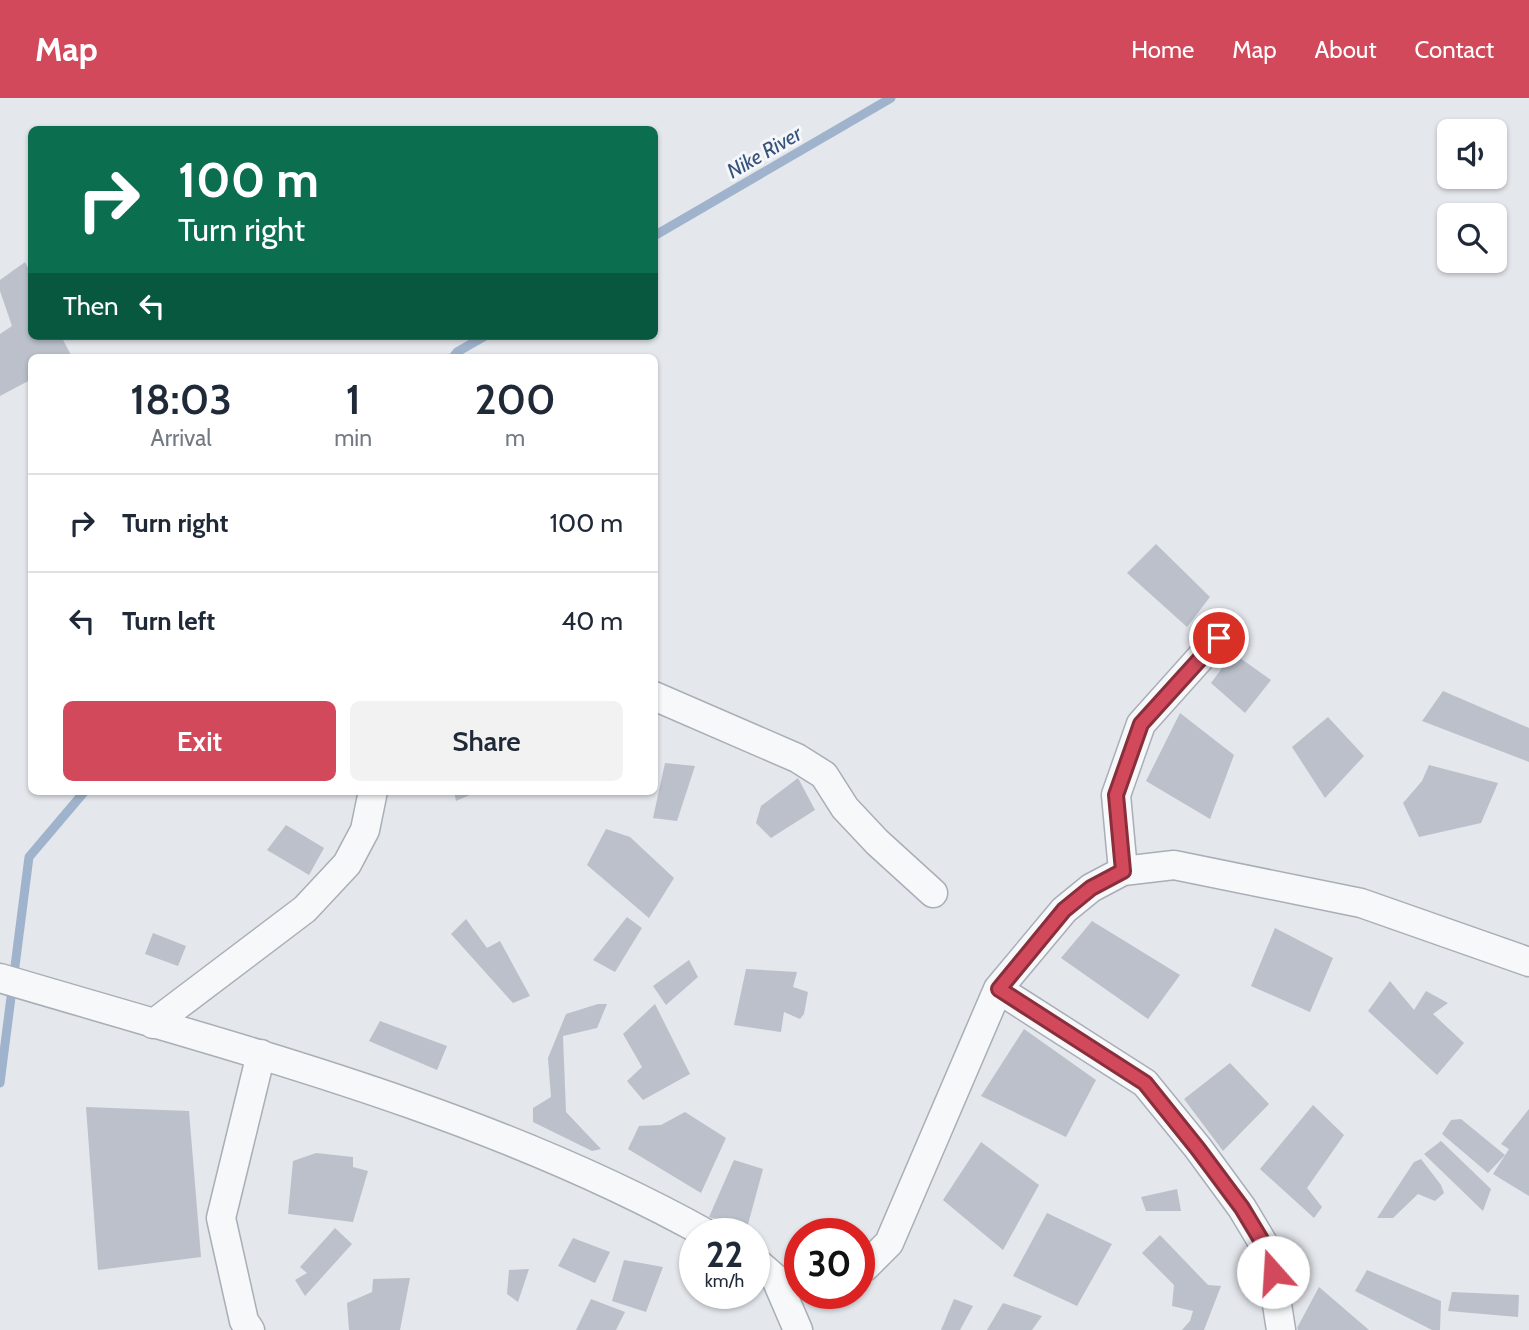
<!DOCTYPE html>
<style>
body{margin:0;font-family:Cabin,sans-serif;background:#f2f2f3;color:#1f2937;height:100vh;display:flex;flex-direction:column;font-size:26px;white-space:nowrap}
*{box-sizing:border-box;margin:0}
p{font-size:23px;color:#747a83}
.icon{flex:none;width:38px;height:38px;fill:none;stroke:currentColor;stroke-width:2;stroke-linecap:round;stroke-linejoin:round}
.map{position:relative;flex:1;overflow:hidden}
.details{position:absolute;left:28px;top:256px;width:630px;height:441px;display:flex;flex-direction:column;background:#fff;border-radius:10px;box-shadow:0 2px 5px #0004}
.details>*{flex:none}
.guide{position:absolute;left:28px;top:28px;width:630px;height:214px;border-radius:10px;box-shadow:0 2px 5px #0004;background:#0b6e4f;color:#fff;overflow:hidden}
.tools{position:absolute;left:1437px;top:21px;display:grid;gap:14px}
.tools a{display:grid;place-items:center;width:70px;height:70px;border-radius:10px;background:#fff;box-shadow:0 2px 5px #0004;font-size:35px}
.speed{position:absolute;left:679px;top:1120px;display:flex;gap:14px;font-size:35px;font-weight:700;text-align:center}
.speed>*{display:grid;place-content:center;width:91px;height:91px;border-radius:50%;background:#fff;box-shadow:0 2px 5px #0004;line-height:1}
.speed small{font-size:18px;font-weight:400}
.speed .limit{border:10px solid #d22;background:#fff;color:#111}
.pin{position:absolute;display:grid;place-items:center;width:60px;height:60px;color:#fff;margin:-30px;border:4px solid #fff;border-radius:50%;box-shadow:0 2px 7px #0007}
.me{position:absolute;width:77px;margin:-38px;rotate:341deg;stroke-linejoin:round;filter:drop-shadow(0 0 5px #0008)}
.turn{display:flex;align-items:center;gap:24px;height:147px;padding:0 35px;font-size:32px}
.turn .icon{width:91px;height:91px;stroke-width:2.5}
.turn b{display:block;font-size:49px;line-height:60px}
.then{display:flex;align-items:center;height:66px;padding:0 35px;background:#0003;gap:14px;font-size:26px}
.eta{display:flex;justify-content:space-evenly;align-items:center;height:119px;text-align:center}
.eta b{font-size:42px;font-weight:600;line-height:49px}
.primary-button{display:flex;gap:14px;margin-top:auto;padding:14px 35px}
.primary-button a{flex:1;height:80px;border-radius:10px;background:#d1495b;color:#fff;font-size:28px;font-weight:600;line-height:80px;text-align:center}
.primary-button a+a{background:#f2f2f3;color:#1f2937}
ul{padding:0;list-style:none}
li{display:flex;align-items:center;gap:21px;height:98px;padding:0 35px;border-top:2px solid #e0e1e3}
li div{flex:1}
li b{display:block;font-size:26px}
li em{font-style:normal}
header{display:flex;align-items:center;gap:42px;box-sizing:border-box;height:98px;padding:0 35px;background:#d1495b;color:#fff}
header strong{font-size:33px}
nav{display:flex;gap:38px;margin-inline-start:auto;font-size:24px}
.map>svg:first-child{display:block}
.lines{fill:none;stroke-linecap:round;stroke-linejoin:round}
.stream{stroke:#9fb4cc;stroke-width:9}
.building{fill:#bbc0ca}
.minor-casing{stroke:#a9aeb7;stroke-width:31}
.minor{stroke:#f7f8fa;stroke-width:28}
.route-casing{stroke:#882f3b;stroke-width:18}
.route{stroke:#d1495b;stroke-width:12}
.labels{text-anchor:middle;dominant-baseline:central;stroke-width:6;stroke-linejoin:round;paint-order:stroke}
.water-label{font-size:21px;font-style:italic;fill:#34527a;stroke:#f4f6f9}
</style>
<header>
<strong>Map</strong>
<nav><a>Home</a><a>Map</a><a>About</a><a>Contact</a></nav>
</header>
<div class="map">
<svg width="1529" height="1232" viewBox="0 0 1529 1232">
<rect width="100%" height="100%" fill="#e4e7ec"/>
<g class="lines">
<path class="stream" d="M654 138 891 0
M453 259 457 254 485 238
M0 985 29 759 85 693"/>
</g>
<path class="building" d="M25 164 32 178V238H61L72 259H32V281L0 298V236L12 228 0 193V182Z
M1156 446 1210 499 1187 529 1127 475Z
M1233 555 1271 582 1245 615 1211 585Z
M1443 593 1529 630V664L1422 623Z
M1180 615 1234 657 1210 721 1146 683Z
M1328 619 1364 658 1325 700 1292 649Z
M665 665 695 668 677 723 653 720Z
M1429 667 1498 685 1481 725 1419 739 1403 705 1422 683Z
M798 680 815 712 771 740 756 725 761 708Z
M454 693H479L456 703Z
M286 727 324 750 309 777 267 752Z
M606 731 630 739 674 780 649 820 587 767Z
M627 819 642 830 615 874 593 862Z
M466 821 487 850 500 843 530 898 513 905 451 836Z
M1092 823 1180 877 1148 921 1061 860Z
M1275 830 1333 860 1310 914 1251 888Z
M153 835 186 848 178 868 145 856Z
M689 862 698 879 666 907 653 888Z
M746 871 797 874 793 889 808 894 804 916 800 921 784 914 781 934 734 927Z
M1390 883 1414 912 1426 893 1448 905 1433 916 1464 945 1437 977 1368 913Z
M598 906H607L597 930 563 938 566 1014 601 1051 592 1053 533 1024V1010L551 999 548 960 566 916Z
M655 906 690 976 643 1002 627 983 642 969 623 936Z
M380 923 447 948 437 972 369 943Z
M1024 931 1096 982 1066 1039 981 998Z
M1230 965 1269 1006 1223 1053 1184 1001Z
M1313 1007 1344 1037 1307 1090 1322 1109 1314 1120 1260 1071Z
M86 1009 189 1013 201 1159 98 1172Z
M1529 1011V1098L1493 1076 1509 1051 1501 1046Z
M685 1014 726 1040 701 1095 628 1051 639 1028 661 1027Z
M1461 1021 1505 1057 1488 1075 1442 1036 1451 1022Z
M1441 1043 1491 1091 1483 1113 1424 1056Z
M981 1044 1039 1087 1003 1152 943 1102Z
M316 1055 353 1059V1069L368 1073 353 1124 288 1116 293 1063Z
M1421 1061 1441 1087 1444 1095 1435 1103 1418 1096 1393 1120H1377L1414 1064Z
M734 1062 763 1071 747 1130 709 1119Z
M1177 1091 1181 1113H1146L1141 1099Z
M1047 1115 1112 1146 1077 1208 1013 1178Z
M335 1130 352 1146 305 1198 295 1182 307 1175 300 1169Z
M1160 1137 1208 1187 1221 1188 1204 1232H1182L1190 1223 1193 1213 1172 1208 1174 1187 1142 1155Z
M573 1140 610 1154 595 1185 558 1168Z
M624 1162 663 1169 646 1214 612 1203Z
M529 1171 518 1204 507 1196 509 1172Z
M1367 1172 1441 1203 1440 1232H1432L1355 1193Z
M410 1180 400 1232H349L347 1205 372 1194 373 1181Z
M1319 1189 1369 1232H1298L1297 1230Z
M1452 1194 1519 1197 1518 1219 1448 1213Z
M591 1201 625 1214 616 1232H576Z
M954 1201 973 1208 960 1232H941Z
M1003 1205 1042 1218 1032 1232H987Z"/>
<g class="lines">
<g class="minor-casing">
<path id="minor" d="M654 598 797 660 824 677 845 710 877 744 933 795
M1123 773 1116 697 1141 626 1219 539
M0 880C239 951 488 1014 707 1136
M998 891 1145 985 1198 1050 1242 1110 1269 1155 1281 1232
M153 926 305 811 347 766 365 732 373 693
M754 1162 776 1181 798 1232
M859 1171 865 1169 889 1145 998 891 1064 812 1091 790 1123 773 1174 767 1361 805 1529 864
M250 1232 244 1223 221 1120 261 956"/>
</g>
<use href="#minor" class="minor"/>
</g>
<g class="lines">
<g class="route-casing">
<path id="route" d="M1219 540 1141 626 1116 697 1123 773 1091 790 1064 812 999 891 1145 985 1198 1051 1242 1110 1269 1155 1273 1174"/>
</g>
<use href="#route" class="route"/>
</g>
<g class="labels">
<g class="water-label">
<text transform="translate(764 54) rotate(-30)">Nike River</text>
</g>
</g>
</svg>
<div class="tools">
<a><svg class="icon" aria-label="sound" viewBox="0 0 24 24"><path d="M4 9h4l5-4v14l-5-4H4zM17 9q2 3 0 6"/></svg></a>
<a><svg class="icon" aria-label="search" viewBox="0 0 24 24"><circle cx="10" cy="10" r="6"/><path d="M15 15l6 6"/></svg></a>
</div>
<div class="speed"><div>22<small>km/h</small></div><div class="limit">30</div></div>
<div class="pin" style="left:1219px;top:540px;background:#d93025"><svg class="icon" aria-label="arrive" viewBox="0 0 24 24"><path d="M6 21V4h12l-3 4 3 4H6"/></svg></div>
<svg class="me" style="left:1273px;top:1174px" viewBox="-20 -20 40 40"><circle r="19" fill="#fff"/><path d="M0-13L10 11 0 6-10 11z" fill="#d1495b"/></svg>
<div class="guide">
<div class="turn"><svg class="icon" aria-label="right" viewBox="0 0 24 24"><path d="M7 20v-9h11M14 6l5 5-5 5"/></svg><div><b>100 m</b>Turn right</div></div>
<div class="then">Then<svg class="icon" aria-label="left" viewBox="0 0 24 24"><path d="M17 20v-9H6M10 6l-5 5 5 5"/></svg></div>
</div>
<section class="details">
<div class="eta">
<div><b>18:03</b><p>Arrival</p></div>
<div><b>1</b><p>min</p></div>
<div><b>200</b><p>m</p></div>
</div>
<ul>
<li><svg class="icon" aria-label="right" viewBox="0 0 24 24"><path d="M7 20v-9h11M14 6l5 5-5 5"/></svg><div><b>Turn right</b></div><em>100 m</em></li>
<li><svg class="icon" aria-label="left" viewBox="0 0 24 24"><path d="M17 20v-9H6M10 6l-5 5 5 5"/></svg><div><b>Turn left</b></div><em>40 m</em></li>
</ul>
<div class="primary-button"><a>Exit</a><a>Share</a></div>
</section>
</div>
